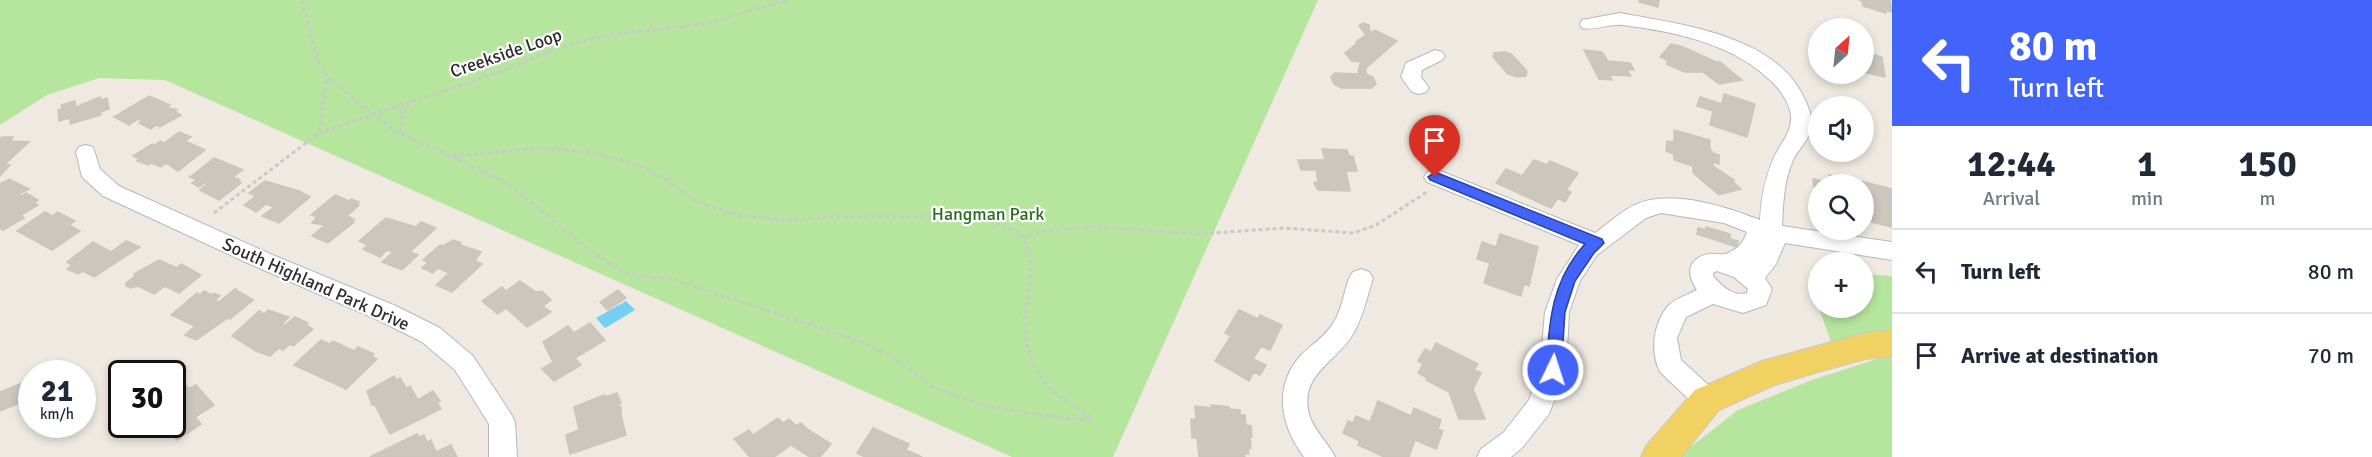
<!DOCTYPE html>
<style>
body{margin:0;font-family:Signika,sans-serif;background:#f6f6f7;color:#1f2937;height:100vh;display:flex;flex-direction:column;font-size:22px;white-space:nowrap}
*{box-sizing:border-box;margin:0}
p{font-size:20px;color:#747a83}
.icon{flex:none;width:33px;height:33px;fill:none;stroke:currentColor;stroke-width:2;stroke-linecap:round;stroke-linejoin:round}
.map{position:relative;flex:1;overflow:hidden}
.side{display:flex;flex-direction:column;background:#fff;width:480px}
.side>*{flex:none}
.hud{background:#4264fb;color:#fff;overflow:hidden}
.needle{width:39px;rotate:27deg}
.fabs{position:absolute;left:1808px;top:18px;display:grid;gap:12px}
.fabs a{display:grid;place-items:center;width:66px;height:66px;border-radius:50%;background:#fff;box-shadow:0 3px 9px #0003;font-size:30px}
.speed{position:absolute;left:18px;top:360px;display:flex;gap:12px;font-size:30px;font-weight:700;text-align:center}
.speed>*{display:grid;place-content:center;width:78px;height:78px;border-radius:50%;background:#fff;box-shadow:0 3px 9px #0003;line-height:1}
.speed small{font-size:15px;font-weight:400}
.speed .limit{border:3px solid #111;border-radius:9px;background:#fff;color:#111}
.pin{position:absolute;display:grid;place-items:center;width:51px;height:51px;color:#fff;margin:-62px -26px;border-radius:50% 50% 50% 0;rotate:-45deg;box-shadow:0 0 6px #0007}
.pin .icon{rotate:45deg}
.me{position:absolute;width:66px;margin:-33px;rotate:4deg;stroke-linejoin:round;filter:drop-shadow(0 0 4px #0008)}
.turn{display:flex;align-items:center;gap:21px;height:126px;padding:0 18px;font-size:27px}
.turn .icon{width:78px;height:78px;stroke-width:2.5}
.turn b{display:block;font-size:42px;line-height:51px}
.eta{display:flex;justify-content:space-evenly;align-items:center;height:102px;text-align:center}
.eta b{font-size:36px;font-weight:800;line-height:42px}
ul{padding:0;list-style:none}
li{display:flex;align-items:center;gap:18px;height:84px;padding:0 18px;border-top:2px solid #e0e1e3}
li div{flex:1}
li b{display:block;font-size:22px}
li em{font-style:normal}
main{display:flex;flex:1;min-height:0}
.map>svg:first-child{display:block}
.green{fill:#b6e59e}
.water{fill:#75cff0}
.building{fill:#cbc7bf;stroke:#cbc5ba;stroke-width:1.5}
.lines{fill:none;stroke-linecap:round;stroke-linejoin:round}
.minor-casing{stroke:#b4b7c1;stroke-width:2}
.major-casing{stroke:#c9c9c9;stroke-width:2}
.path{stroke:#c9c9c9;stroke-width:3;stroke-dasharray:4 3;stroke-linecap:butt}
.minor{fill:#fff;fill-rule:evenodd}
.major{fill:#f2d163;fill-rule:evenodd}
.route{fill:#4264fb;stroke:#2b41a3;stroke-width:1.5}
.labels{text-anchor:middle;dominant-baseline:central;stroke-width:4.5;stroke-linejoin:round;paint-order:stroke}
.street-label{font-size:18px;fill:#2e2e2e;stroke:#fff}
.park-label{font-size:18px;fill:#2c6e1b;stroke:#fff}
</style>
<main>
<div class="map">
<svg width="1892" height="457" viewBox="0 0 1892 457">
<rect width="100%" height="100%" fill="#efe9e1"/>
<path class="green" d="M0 0H1318L1113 457H1012L165 80 99 78 47 95 0 125Z
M1863 274 1892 276V334L1831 342 1819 308H1863Z
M1892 354V457H1681L1684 452 1738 410 1812 380Z"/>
<path class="water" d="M626 301 635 310 605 328 596 318Z"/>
<path class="building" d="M1640 0H1659L1658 7 1639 2Z
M1859 0H1890L1892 12 1885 10 1886 13 1863 6 1862 1Z
M1363 23 1369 25 1370 33 1375 30 1397 41 1366 68V74L1373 77 1376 84 1372 88H1341L1334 84 1331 77 1335 73 1359 74 1358 70 1361 62 1352 61 1345 53 1356 44 1357 41 1366 35 1359 26Z
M1671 44 1683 47 1716 62H1720L1742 80 1719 84 1703 72H1685L1666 64 1669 61 1660 57Z
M1584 50 1602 52 1608 61 1630 63 1634 70H1627L1631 76 1609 75 1612 80 1599 79Z
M1504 52 1511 54 1527 71 1526 76 1517 77 1508 74 1493 57 1494 53Z
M1863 52 1882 57 1885 77 1863 72Z
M1724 94 1755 104 1747 137 1710 125 1713 111 1697 106 1700 97 1722 104Z
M149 96 170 105 166 107 177 110 175 112 181 115 160 127 156 125 151 129 139 123 142 121 138 119 129 125 114 117Z
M100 97 101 100 107 98 109 109 100 112 101 115 70 124V118L59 121 58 110 62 109 61 105 75 101 76 107Z
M1674 130 1710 140V149L1713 153 1719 155V164L1713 162V166L1734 180 1732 181 1741 189 1719 195 1693 173V166L1674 160V154L1666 151 1667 141 1674 142Z
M179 132 191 137 185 141 205 150 178 171 166 163 161 167 151 163 148 165 137 161 139 159 133 156 152 144 155 145 160 141 164 143Z
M2 137H13L10 141 29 142 4 165H10L0 176V139Z
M1322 149 1347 150 1349 156H1353L1357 171H1346L1350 191 1318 190 1314 183 1318 181 1316 170H1301L1298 160H1325Z
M214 158 243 170 233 177 240 180 238 182 241 183 219 200 200 190 208 183 206 182 199 187 192 183 197 180 190 177Z
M1534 160 1547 165 1550 161 1578 173 1566 190 1571 192 1565 202 1558 198 1551 208 1496 183 1506 169 1522 176Z
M1829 175 1861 184V181L1892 189V227L1871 222V219L1865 217 1863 184H1818V188L1814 187 1813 179 1829 182Z
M9 179 29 189 19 194 22 196 26 193 38 200 34 203 38 205 21 215 24 218 3 230 0 228V184Z
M265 181 299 191 310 197 279 223 262 216 274 207 266 204 256 212 244 205 256 196 249 193Z
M335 195 349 201 351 199 359 202 356 204 359 205 347 216 354 219 352 220 354 222 328 243 312 236 325 225 312 223 317 217 311 215Z
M45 212 52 216 58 212 75 221 69 225 80 231 52 250 17 231Z
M386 218 416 227 421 222 436 228 410 252 418 255 402 270 382 262 393 252 387 250 380 257 363 249 368 245 359 241Z
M1706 227 1730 234V239L1738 241 1737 247 1697 234 1698 228 1706 230Z
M1500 234 1538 247 1529 286 1524 284 1521 296 1484 283 1490 263 1477 259 1482 242 1496 247Z
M453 240 461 243 460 245 481 252 475 261 482 264 452 292 436 285 449 273 438 268 433 273 422 268 428 262 423 260 440 245 443 246Z
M126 241 140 247 94 277 83 271 78 274 67 269 72 265 67 262 93 242 111 252Z
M159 260 177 268 181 264 201 275 179 293 165 286 154 294 138 286 131 288 126 286V283L136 275 134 274Z
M520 281 536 292 542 291 551 300 543 306 551 312 527 327 506 308 498 314 482 301 502 287 506 291Z
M235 289 253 300 230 319 228 318 196 340 185 335 195 326 171 315 197 293 200 295 204 291 211 295 214 293 220 296 215 300 219 302Z
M618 290 626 298 608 310 600 302Z
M268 310 289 317 282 324 285 325 295 317 308 323 306 325 313 329 293 346 290 344 283 350 279 348 270 356 256 351 232 336 259 311 264 314Z
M1239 310 1258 319 1260 315 1282 325 1270 350 1261 346 1253 359 1266 365 1260 375 1254 372 1249 381 1215 361 1231 336 1225 333Z
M590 323 605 340 575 358 581 365 554 381 542 369 553 362 543 342 568 326 574 333Z
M321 340 329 344 333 341 354 351 358 347 374 354 372 357 377 359 346 389 294 365Z
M1436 343 1478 364 1474 370 1481 373 1473 389 1485 419H1459L1449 392 1426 380 1427 378 1418 373 1423 364 1418 361 1425 349 1431 352Z
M394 376 396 380 400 378 406 388 410 386 418 400 433 391 440 401 437 402 441 409 390 434 375 405H372L367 391Z
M32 379V398L0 411V392Z
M184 383 189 389 196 385 214 405 195 417 201 424 177 440 172 435 168 437 159 425 172 424V391Z
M617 393 621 403 618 405 621 407V415L626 435 570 454 566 435 579 430 574 407 604 395 605 397Z
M1378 401 1411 416 1414 408 1441 420 1438 429 1443 431 1436 449 1415 440 1409 457H1384L1358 445 1360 441 1343 433 1348 421 1353 423 1356 416 1370 422Z
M1211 405 1229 407V409L1240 410V415H1245L1246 425 1251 426 1252 437H1250L1251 448 1248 447 1249 454H1244L1245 457H1199L1197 438H1192L1191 419 1196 420 1195 406 1212 408Z
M778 418 783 423 789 419 796 426 801 423 807 429 831 444 820 457H810L791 445 774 457H750L734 439 749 430 753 435Z
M873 428 909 444 906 450 922 457H865L857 453Z
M417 434 419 437 424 435 427 442 431 440 436 452 451 445 457 457H370Z"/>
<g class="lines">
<g class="minor-casing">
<path id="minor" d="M1620 13C1679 24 1776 35 1804 98 1809 108 1814 120 1810 132 1807 142 1798 150 1793 160 1784 181 1783 203 1782 226L1892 242V260L1785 243 1776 264 1765 278 1772 289 1766 305 1743 313 1713 304 1686 317 1677 338 1681 360 1716 392 1720 400 1716 408 1707 411 1698 408 1660 372C1650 352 1653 324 1668 306 1674 299 1689 294 1697 290 1686 274 1687 258 1709 254 1715 253 1723 256 1728 253 1739 248 1743 243 1747 232L1724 223 1661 213 1646 218 1597 255 1580 281 1569 312 1566 370 1549 414 1522 448 1511 457H1477L1481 449 1504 432 1529 400 1540 370 1545 312 1557 279 1579 245 1427 182 1424 177 1427 172 1435 170 1443 172 1595 233C1606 225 1617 215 1629 208 1664 186 1724 206 1760 220 1761 199 1764 182 1772 162 1778 145 1792 135 1791 116 1790 105 1782 92 1774 84 1735 44 1677 32 1623 25 1610 23 1596 31 1582 28L1580 24 1582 20ZM1717 271 1734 277 1748 289 1747 293C1733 297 1722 286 1713 276V273Z
M1435 50 1442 52 1445 56 1442 60 1422 70 1421 77 1429 88 1426 92 1419 94 1412 92 1401 77 1406 63Z
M86 145 93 147 100 169 119 186 268 253 396 306 440 328 473 356 511 414 515 422 517 457H489V424L455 370 422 342 378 320 252 265 103 196 82 177 76 152 79 147Z
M1361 269 1369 272 1373 278C1367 297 1363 317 1353 334 1336 363 1299 374 1309 414 1314 431 1327 441 1335 457H1304C1280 425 1273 387 1301 355 1312 344 1326 336 1334 322 1342 309 1344 292 1349 278L1353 272Z"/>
</g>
<g class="major-casing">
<path id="major" d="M1892 330V356L1865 359 1811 374 1772 386 1719 410 1681 457H1641L1646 446 1695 390 1762 361 1865 333Z"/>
</g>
<path class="path" d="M302 0 317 60 327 76 354 100 395 131 506 182 588 249 625 274 672 279 862 342 895 359 933 387 985 406 1070 419H1092
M319 133 505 70 555 49 607 35 705 24 787 0
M400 133 401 119 410 103
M453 156 541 148 588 152 627 161 661 176 697 202 741 216 782 220 832 217H983L1019 232 1030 252 1031 275 1024 317 1025 336 1033 366 1050 389 1091 418
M214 213 319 133 327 76
M1022 237 1047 230 1097 227 1199 234 1284 228 1354 233 1376 225 1427 192"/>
<use href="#minor" class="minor"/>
<use href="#major" class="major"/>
</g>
<path class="route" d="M1435 172 1602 239 1604 243 1594 253 1575 281 1565 312 1561 370 1559 374 1553 376 1548 374 1546 370C1549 323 1551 281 1585 244L1430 180 1428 177Z"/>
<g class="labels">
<g class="street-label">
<text transform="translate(506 53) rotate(-19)">Creekside Loop</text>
<text transform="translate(316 284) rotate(24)">South Highland Park Drive</text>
</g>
<g class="park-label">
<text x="988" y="214">Hangman Park</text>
</g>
</g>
</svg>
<div class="fabs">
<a><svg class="needle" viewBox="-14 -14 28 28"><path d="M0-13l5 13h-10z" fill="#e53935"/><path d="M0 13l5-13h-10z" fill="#747a83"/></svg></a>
<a><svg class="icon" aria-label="sound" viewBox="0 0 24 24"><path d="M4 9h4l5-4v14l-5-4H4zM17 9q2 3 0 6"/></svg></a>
<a><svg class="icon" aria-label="search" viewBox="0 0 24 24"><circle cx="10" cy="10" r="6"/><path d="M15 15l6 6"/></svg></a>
<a>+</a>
</div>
<div class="speed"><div>21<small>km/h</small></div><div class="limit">30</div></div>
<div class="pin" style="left:1435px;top:177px;background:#d93025"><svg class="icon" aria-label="arrive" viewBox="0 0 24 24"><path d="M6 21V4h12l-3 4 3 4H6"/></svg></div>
<svg class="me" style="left:1553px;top:370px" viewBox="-20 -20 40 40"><circle r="17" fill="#4264fb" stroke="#fff" stroke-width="3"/><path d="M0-11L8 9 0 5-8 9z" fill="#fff"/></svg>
</div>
<section class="side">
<div class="hud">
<div class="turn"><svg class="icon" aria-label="left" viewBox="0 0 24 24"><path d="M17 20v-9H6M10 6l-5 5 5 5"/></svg><div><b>80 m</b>Turn left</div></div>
</div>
<div class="eta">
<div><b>12:44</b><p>Arrival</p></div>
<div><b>1</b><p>min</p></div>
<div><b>150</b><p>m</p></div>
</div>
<ul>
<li><svg class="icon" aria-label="left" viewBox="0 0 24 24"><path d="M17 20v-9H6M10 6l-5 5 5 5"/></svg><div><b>Turn left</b></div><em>80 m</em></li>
<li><svg class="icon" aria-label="arrive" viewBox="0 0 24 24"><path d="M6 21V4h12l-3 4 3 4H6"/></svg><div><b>Arrive at destination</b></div><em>70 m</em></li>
</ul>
</section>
</main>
